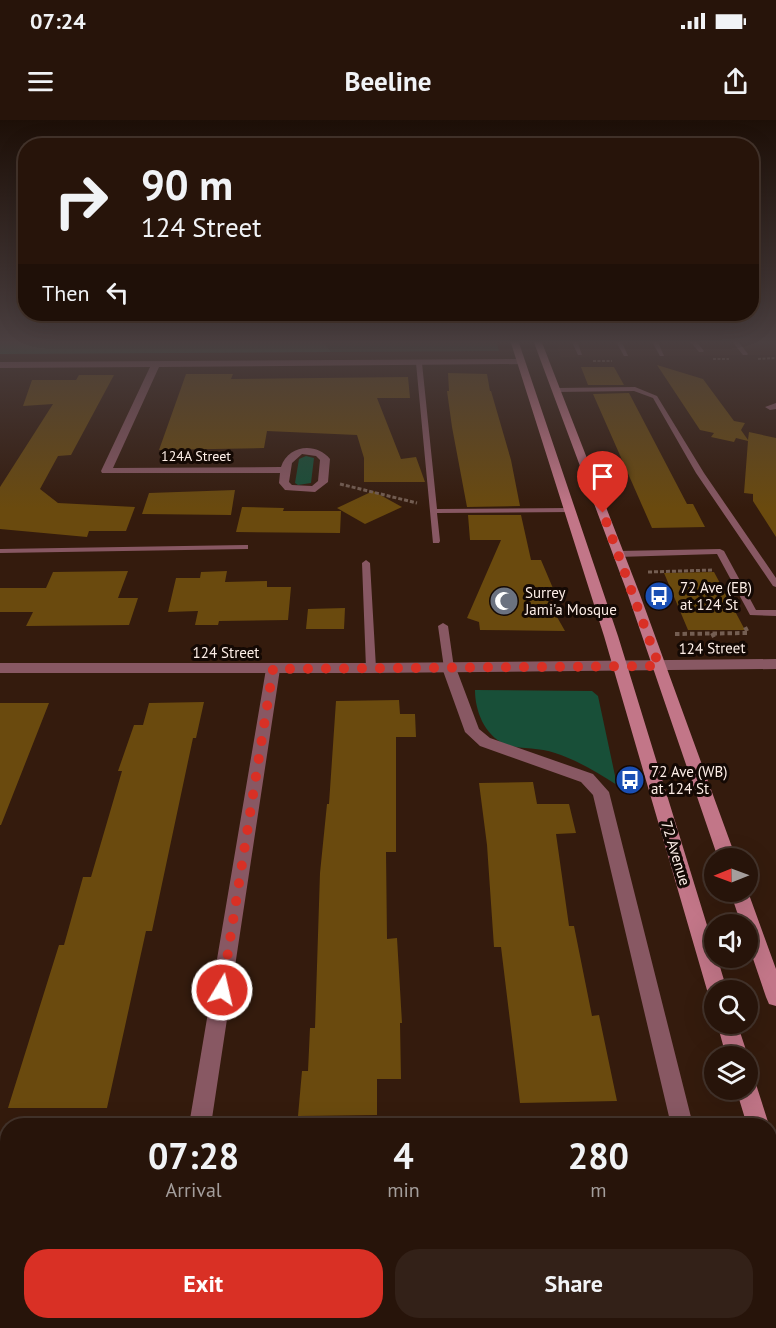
<!DOCTYPE html>
<style>
body{margin:0;font-family:"PT Sans",sans-serif;background:#332118;color:#f1f3f6;height:100vh;display:flex;flex-direction:column;font-size:22px;white-space:nowrap}
*{box-sizing:border-box;margin:0}
p{font-size:20px;color:#a49e9c}
.icon{flex:none;width:33px;height:33px;fill:none;stroke:currentColor;stroke-width:2;stroke-linecap:round;stroke-linejoin:round}
.map{position:relative;flex:1;overflow:hidden}
.side{position:absolute;left:0px;top:998px;width:777px;height:212px;display:flex;flex-direction:column;background:#27140a;border-radius:24px 24px 0 0;box-shadow:0 6px 24px #0002,0 0 0 2px #43332b}
.side>*{flex:none}
.hud{position:absolute;left:18px;top:18px;width:741px;height:183px;border-radius:24px;box-shadow:0 6px 24px #0002,0 0 0 2px #43332b;background:#27140a;color:#f1f3f6;overflow:hidden}
.needle{width:39px;rotate:269deg}
.controls{position:absolute;left:704px;top:728px;display:grid;gap:12px}
.controls a{display:grid;place-items:center;width:54px;height:54px;border-radius:50%;background:#27140a;box-shadow:0 6px 24px #0002,0 0 0 2px #43332b;font-size:30px}
.pin{position:absolute;display:grid;place-items:center;width:51px;height:51px;color:#fff;margin:-62px -26px;border-radius:50% 50% 50% 0;rotate:-45deg;box-shadow:0 0 6px #0007}
.pin .icon{rotate:45deg}
.me{position:absolute;width:66px;margin:-33px;rotate:9deg;stroke-linejoin:round;filter:drop-shadow(0 0 4px #0008)}
.turn{display:flex;align-items:center;gap:21px;height:126px;padding:0 24px;font-size:27px}
.turn .icon{width:78px;height:78px;stroke-width:2.5}
.turn b{display:block;font-size:42px;line-height:51px}
.then{display:flex;align-items:center;height:57px;padding:0 24px;background:#0003;gap:12px;font-size:22px}
.eta{display:flex;justify-content:space-evenly;align-items:center;height:102px;text-align:center}
.eta b{font-size:36px;font-weight:700;line-height:42px}
.action{display:flex;gap:12px;margin-top:auto;padding:12px 24px}
.action a{flex:1;height:69px;border-radius:24px;background:#d93025;color:#fff;font-size:24px;font-weight:700;line-height:69px;text-align:center}
.action a+a{background:#332118;color:#f1f3f6}
.status{display:flex;justify-content:space-between;align-items:center;height:42px;padding:0 30px;background:#27140a;direction:ltr}
.status svg{height:16px;fill:currentColor}
header{display:flex;justify-content:space-between;align-items:center;height:78px;padding:0 24px;background:#27140a;font-size:27px;font-weight:700}
.map>svg:first-child{display:block}
.built{fill:#40200f}
.green{fill:#184f38}
.forest{fill:#25694c}
.building{fill:#6a4a0e}
.lines{fill:none;stroke-linecap:round;stroke-linejoin:round}
.path-far2{stroke:#745e52;stroke-width:2;stroke-dasharray:3 1.5;stroke-linecap:butt}
.path-far1{stroke:#745e52;stroke-width:3;stroke-dasharray:4 2;stroke-linecap:butt}
.path{stroke:#745e52;stroke-width:4;stroke-dasharray:4.5 3;stroke-linecap:butt}
.service{fill:#885863;fill-rule:evenodd}
.minor{fill:#885863;fill-rule:evenodd}
.tertiary{fill:#885863;fill-rule:evenodd}
.secondary{fill:#c27688;fill-rule:evenodd}
.route{stroke:#d93025;stroke-width:10;stroke-dasharray:0 18}
.labels{text-anchor:middle;dominant-baseline:central;stroke-width:6;stroke-linejoin:round;paint-order:stroke}
.far-street-label{font-size:14px;fill:#feefe8;stroke:#140904}
.poi-label{font-size:15px;fill:#feefe8;stroke:#140904;text-anchor:start}
.street-label{font-size:15px;fill:#feefe8;stroke:#140904}
</style>
<div class="status"><b>07:24</b><svg viewBox="0 0 49 12"><path d="M0 12V9h3v3zM5 12V6h3v6zM10 12V3h3v9zM15 12V0h3v12zM26 1h20v11H26zM47 4h2v5h-2z"/></svg></div>
<header><svg class="icon" aria-label="menu" viewBox="0 0 24 24"><path d="M4 6h16M4 12h16M4 18h16"/></svg>Beeline<svg class="icon" aria-label="share" viewBox="0 0 24 24"><path d="M12 15V3M7 8l5-5 5 5M5 13v7h14v-7"/></svg></header>
<div class="map">
<svg width="776" height="1208" viewBox="0 0 776 1208">
<rect width="100%" height="100%" fill="#341b0d"/>
<path class="built" d="M554 220H776V235L561 237Z"/>
<path class="green" d="M322 220H496L499 231 331 232Z
M306 336 314 338 311 363 298 365 295 363 299 339Z
M475 570 592 571 598 576 617 665C598 653 577 640 555 633 539 627 520 630 505 624 484 615 475 590 475 570Z"/>
<path class="forest" d="M0 220H322L331 232 0 234Z"/>
<path class="building" d="M657 245 703 259 734 301 745 303 741 310 748 320 749 312 776 318V417L753 381V374L744 373 748 321 736 318 734 322 711 317 714 313 700 310Z
M581 247H614L624 265H588Z
M448 253 487 254 490 271H491L511 340 520 386 467 387 452 307 447 271H449Z
M186 254H233L231 259 408 257 410 278H377L401 339 416 337 425 362H364V338L357 315 267 311 264 328 159 330Z
M79 255H114L71 335 58 336 40 369 58 383 135 387 126 411H89L87 417 0 409V367L53 284 23 286 32 260H76Z
M629 273 687 384H693L705 407 652 408 593 274Z
M235 370 231 395 142 394 149 373Z
M373 371 402 387 365 404 337 388Z
M242 387 284 388 283 391H341L340 413 236 412Z
M468 395H521L531 440H541L555 473 544 474 565 511 480 510 479 502 467 498 501 420H470Z
M128 451 118 478H138L129 505 26 506 33 492H0V468H46L53 452Z
M227 451 225 462 267 461V467H291L288 500 219 501 218 505H195L198 491 168 492 176 458H200L201 452Z
M714 452 745 510H688L664 453Z
M345 488 344 509H306L308 489Z
M399 580 400 594H415L416 617H396V732H386L387 819 397 818 402 903H400L401 959H377V995L298 996 302 951H308L310 908H315L320 753 327 684H329L336 581Z
M204 582 196 618H193L152 811H146L107 988H8L59 825H64L83 757H91L122 651H118L134 605H143L149 583Z
M0 583H49L1 705H0Z
M533 662 537 684H569L576 713 556 714 569 806H574L592 896 599 895 617 981 520 983 501 827H494L487 725 479 663Z"/>
<g class="lines">
<path class="path-far2" d="M713 239H729
M758 239 776 238
M593 241H612"/>
<path class="path-far1" d="M340 364 417 383
M648 452 713 450"/>
<path class="path" d="M712 513 715 519
M675 514 748 513 744 505"/>
<path class="service" d="M571 220H577L582 235H578Z
M615 220H621L628 236H624Z
M651 220H657L664 236H660Z
M689 220H695L704 231 703 232H699Z
M731 220H737L748 234 747 235H743Z
M419 241 422 243 437 389 570 388H573V392L437 393 440 421 439 423H433L416 243Z
M635 267 657 276 704 353 776 458V467L773 466 696 353 653 278 634 271 556 272 553 270 556 268Z
M245 425H248V429L0 433V429Z
M720 429 724 431 756 490H776V496L750 495 717 434 618 437 614 434 618 431Z
M366 440 370 443 376 548 371 551 366 548 362 443Z
M443 503 448 506 454 548 449 551 444 548 438 506Z"/>
<path class="minor" d="M521 239 525 242 524 244 159 247 113 348 281 347C288 325 316 322 330 339L328 362 315 372 285 370 279 363 280 353H102L101 351 150 247 0 248V242ZM302 334 316 336 320 340 318 361 312 366 292 365 289 362 292 343Z
M776 283V289L770 290 765 287Z
M449 543 456 548 479 609 490 618 593 654 609 672 693 1005H671L593 675 581 662 480 626 465 612 442 548Z
M273 544 280 549 211 1005H189L266 549Z
M156 1202H182L181 1208H155Z
M716 1202H742L744 1208H718Z"/>
<path class="tertiary" d="M776 539V549L371 553H0V543H371Z"/>
<path class="secondary" d="M510 220H518L618 516 714 828V837H717L727 870H714V878L710 877 707 870 604 516Z
M533 220H541L639 472 736 738H718L627 472Z
M747 769 776 849V886L769 884 766 877 747 821V804H741L730 771H747Z
M717 903H737L748 936 747 937 726 936Z
M747 958 755 961 769 1005H747L736 969H747Z
M770 1034 776 1036V1079L770 1076Z"/>
</g>
<linearGradient id="sky" x2="0" y2="1"><stop stop-color="#1d0f07"/><stop offset="0.57" stop-color="#4a3f40"/><stop offset="1" stop-color="#4a3f40" stop-opacity="0"/></linearGradient>
<rect width="776" height="389" fill="url(#sky)"/>
<g class="lines">
<path class="route" d="M222 870 273 549 659 546 603 393"/>
</g>
<defs>
<g id="bus-disc" transform="scale(1.5)"><circle r="9.5" fill="#1a4fb4" stroke="#140904"/><path d="M-5-6H5V4H4V6H2V4H-2V6H-4V4H-5ZM-3.5-4V0h7V-4ZM-3.5 1.2v1.5H-2V1.2ZM2 1.2v1.5H3.5V1.2Z" fill="#fff"/></g>
<g id="mosque-disc" transform="scale(1.5)"><circle r="9.5" fill="#6b7280" stroke="#140904"/><path d="M3.5-4.9A6 6 0 1 0 3.5 4.9A5 5 0 1 1 3.5-4.9Z" fill="#fff"/></g>
</defs>
<g fill-rule="evenodd">
<use href="#bus-disc" x="659" y="476"/>
<use href="#mosque-disc" x="504" y="481"/>
<use href="#bus-disc" x="630" y="660"/>
</g>
<g class="labels">
<g class="far-street-label">
<text x="196" y="336">124A Street</text>
</g>
<g class="poi-label">
<text x="680" y="467">72 Ave (EB)<tspan x="680" dy="17">at 124 St</tspan></text>
<text x="525" y="472">Surrey<tspan x="525" dy="17">Jami'a Mosque</tspan></text>
<text x="651" y="651">72 Ave (WB)<tspan x="651" dy="17">at 124 St</tspan></text>
</g>
<g class="street-label">
<text transform="translate(712 528) rotate(-1)">124 Street</text>
<text x="226" y="532">124 Street</text>
<text transform="translate(676 733) rotate(73)">72 Avenue</text>
</g>
</g>
</svg>
<div class="controls">
<a><svg class="needle" viewBox="-14 -14 28 28"><path d="M0-13l5 13h-10z" fill="#e53935"/><path d="M0 13l5-13h-10z" fill="#a49e9c"/></svg></a>
<a><svg class="icon" aria-label="sound" viewBox="0 0 24 24"><path d="M4 9h4l5-4v14l-5-4H4zM17 9q2 3 0 6"/></svg></a>
<a><svg class="icon" aria-label="search" viewBox="0 0 24 24"><circle cx="10" cy="10" r="6"/><path d="M15 15l6 6"/></svg></a>
<a><svg class="icon" aria-label="layers" viewBox="0 0 24 24"><path d="M12 4l9 5-9 5-9-5zM3 14l9 5 9-5"/></svg></a>
</div>
<div class="pin" style="left:603px;top:393px;background:#d93025"><svg class="icon" aria-label="arrive" viewBox="0 0 24 24"><path d="M6 21V4h12l-3 4 3 4H6"/></svg></div>
<svg class="me" style="left:222px;top:870px" viewBox="-20 -20 40 40"><circle r="17" fill="#d93025" stroke="#fff" stroke-width="3"/><path d="M0-11L8 9 0 5-8 9z" fill="#fff"/></svg>
<div class="hud">
<div class="turn"><svg class="icon" aria-label="right" viewBox="0 0 24 24"><path d="M7 20v-9h11M14 6l5 5-5 5"/></svg><div><b>90 m</b>124 Street</div></div>
<div class="then">Then<svg class="icon" aria-label="left" viewBox="0 0 24 24"><path d="M17 20v-9H6M10 6l-5 5 5 5"/></svg></div>
</div>
<section class="side">
<div class="eta">
<div><b>07:28</b><p>Arrival</p></div>
<div><b>4</b><p>min</p></div>
<div><b>280</b><p>m</p></div>
</div>
<div class="action"><a>Exit</a><a>Share</a></div>
</section>
</div>
